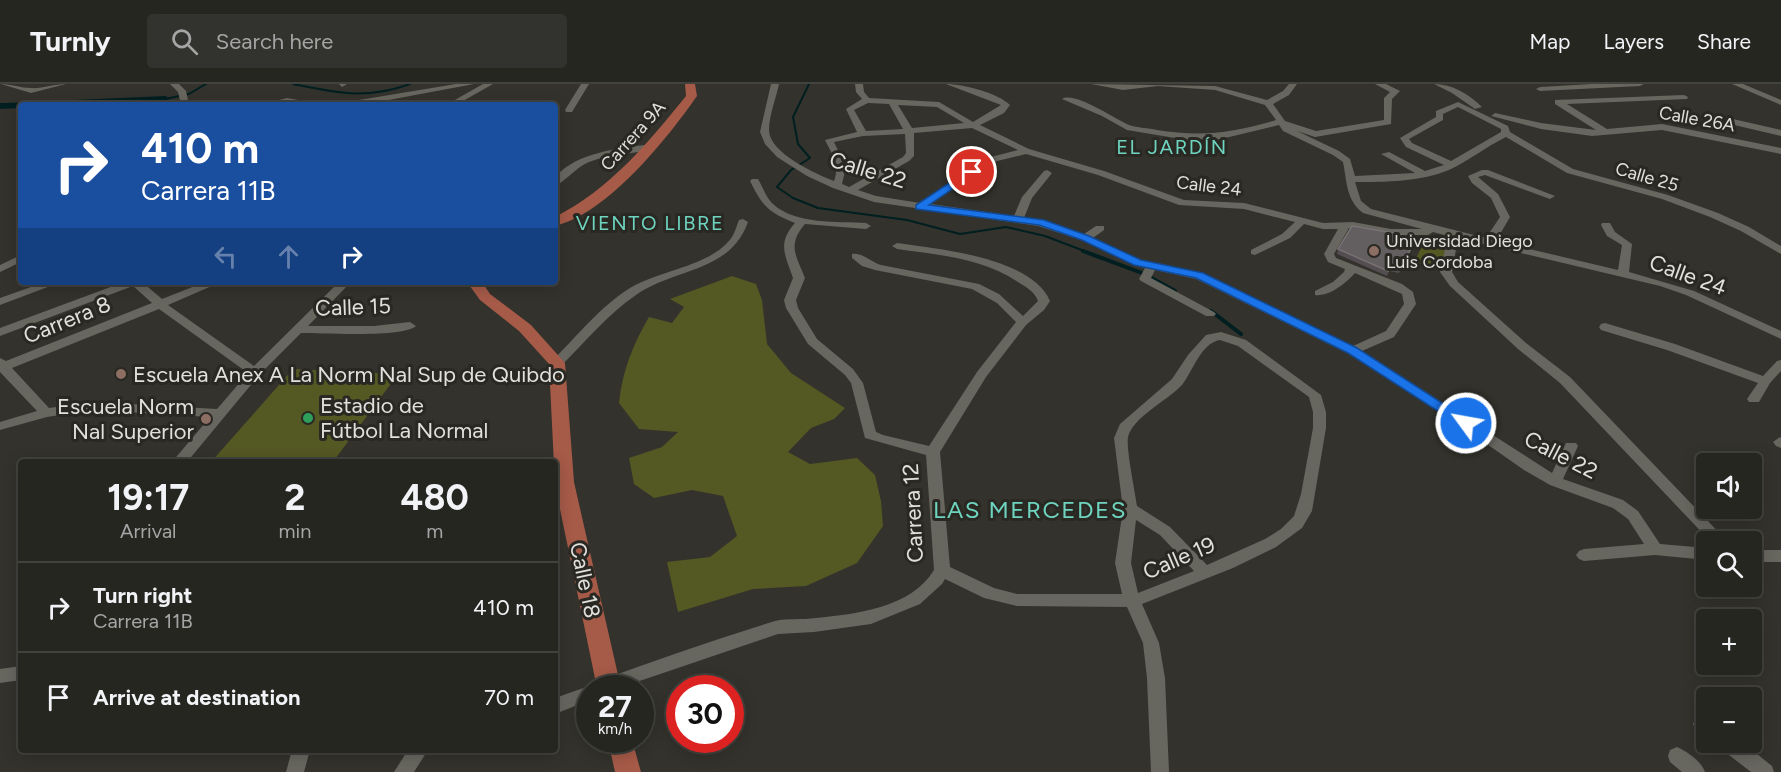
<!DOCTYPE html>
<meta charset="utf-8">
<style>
body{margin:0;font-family:Figtree,sans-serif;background:#32322e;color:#f1f3f6;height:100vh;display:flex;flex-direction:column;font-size:22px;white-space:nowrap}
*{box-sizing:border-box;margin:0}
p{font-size:20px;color:#a4a5a5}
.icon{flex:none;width:33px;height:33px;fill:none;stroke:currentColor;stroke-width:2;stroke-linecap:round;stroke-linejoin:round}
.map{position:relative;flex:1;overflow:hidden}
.sheet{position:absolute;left:18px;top:375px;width:540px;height:294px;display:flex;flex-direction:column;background:#262621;border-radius:6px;box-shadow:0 3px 15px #0003,0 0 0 2px #42433f}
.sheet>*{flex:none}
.banner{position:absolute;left:18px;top:18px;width:540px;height:183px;border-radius:6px;box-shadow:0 3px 15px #0003,0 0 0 2px #42433f;background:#1a4fa0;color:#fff;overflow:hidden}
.fabs{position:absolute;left:1696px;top:369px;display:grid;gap:12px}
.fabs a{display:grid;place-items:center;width:66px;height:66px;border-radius:6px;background:#262621;box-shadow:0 3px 15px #0003,0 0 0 2px #42433f;font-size:30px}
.speed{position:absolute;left:576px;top:591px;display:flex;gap:12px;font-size:30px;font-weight:700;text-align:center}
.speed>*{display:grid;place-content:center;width:78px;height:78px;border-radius:50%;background:#262621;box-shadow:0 3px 15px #0003,0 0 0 2px #42433f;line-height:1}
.speed small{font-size:15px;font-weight:400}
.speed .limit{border:9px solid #d22;background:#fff;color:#111}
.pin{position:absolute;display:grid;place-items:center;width:51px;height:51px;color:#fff;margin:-26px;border:3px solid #fff;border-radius:50%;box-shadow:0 2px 6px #0007}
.me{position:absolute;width:66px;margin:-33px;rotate:302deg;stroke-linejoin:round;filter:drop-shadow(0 0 4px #0008)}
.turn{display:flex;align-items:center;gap:21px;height:126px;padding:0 24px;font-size:27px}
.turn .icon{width:78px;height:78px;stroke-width:2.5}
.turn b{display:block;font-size:42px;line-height:51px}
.lanes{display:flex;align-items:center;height:57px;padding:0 24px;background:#0003;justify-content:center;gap:30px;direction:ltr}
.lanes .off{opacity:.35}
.eta{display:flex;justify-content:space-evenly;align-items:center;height:102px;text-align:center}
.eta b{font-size:36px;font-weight:700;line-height:42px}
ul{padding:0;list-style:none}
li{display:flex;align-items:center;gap:18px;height:90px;padding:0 24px;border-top:2px solid #42433f}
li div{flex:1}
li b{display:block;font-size:22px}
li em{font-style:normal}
header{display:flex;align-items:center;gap:36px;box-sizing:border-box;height:84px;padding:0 30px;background:#262621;border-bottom:2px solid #42433f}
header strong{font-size:28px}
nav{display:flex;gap:33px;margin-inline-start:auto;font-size:21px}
.search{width:420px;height:54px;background:#32322e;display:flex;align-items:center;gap:15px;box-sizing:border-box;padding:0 21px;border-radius:6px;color:#a4a5a5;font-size:22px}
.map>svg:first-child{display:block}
.green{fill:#545823}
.water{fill:#011f21}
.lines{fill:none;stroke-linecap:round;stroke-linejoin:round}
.stream-far1{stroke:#011f21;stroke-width:2}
.stream{stroke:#011f21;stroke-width:4}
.minor{fill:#67665f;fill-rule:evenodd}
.major{fill:#a65a48;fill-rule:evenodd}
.wall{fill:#544e52}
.building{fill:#635e60;stroke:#777274;stroke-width:1.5}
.route{fill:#1a73e8;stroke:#114b97;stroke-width:1.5}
.education-dot{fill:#8d6e63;stroke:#292822;stroke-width:2}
.leisure-dot{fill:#2e9e5b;stroke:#292822;stroke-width:2}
.labels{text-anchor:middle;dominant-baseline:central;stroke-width:6;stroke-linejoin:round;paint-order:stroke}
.far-street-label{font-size:18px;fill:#e1e0dd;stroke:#292822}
.far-poi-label{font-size:18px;fill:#e1e0dd;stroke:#292822;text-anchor:start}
.far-neighbourhood-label{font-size:20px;letter-spacing:1.5px;fill:#6ed4c0;stroke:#292822}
.street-label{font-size:22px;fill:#e1e0dd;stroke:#292822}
.poi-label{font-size:22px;fill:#e1e0dd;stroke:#292822;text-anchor:start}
.neighbourhood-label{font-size:24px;letter-spacing:1.5px;fill:#6ed4c0;stroke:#292822}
</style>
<header>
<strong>Turnly</strong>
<div class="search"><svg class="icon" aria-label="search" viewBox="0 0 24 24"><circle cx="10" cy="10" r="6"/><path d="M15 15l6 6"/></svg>Search here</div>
<nav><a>Map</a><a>Layers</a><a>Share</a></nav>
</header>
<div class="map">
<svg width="1781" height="688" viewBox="0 0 1781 688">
<rect width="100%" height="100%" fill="#33322c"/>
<path class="green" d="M1423 160 1447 166 1438 185 1414 178Z
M732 192 756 200 762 216 767 260 791 289 845 324 834 335 811 344 788 368 810 380 857 374 875 391 881 417 883 442 857 479 806 502 753 505 678 528 667 478 710 473 737 452 723 412 692 406 654 414 634 400 629 374 662 363 678 348 639 345 619 319C622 288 633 260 649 233L672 239 684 223 670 215Z
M293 285 398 290 333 378H211Z"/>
<path class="water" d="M166 12 169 15C144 27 52 21 21 21V24L0 25V19H7Z"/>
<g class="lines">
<path class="stream-far1" d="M293 0C338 9 365 16 410 0
M809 0 793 33 798 60 810 74 791 86 777 103 793 114 818 124 907 136 960 150 1006 143 1045 152 1087 168
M165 15 189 10 206 0"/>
<path class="stream" d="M1083 167 1142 189
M1148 192 1175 207
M1211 227 1241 250"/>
<path class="minor" d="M1 0C11 0 21 4 31 4 41 5 54 0 66 0L31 9Z
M170 0H179L186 7 189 21H163L180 16 178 8Z
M339 0H347L342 3Z
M456 0H474L362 21H343L347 18Z
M483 0H493L456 21H446Z
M581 0H589L572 28H566L565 26Z
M771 0H779C776 14 769 32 769 46 769 69 816 90 834 97 840 81 832 70 825 56L857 48 846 25 862 15 856 8 855 0H863L864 8 869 14 939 18 973 38 1001 21 946 0C963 0 998 9 1010 21L1004 29 980 41 1029 65 1104 87 1184 116 1244 119 1323 139 1353 138 1391 145H1422L1363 129C1346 116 1347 98 1343 78L1333 71 1283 47 1279 41 1221 55 1187 56 1127 46 1102 32 1062 15C1074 7 1115 35 1129 41 1138 44 1148 44 1157 46 1201 53 1233 49 1276 36L1265 21 1215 6 1158 2 1123 6 1091 0 1215 2 1267 16 1283 7 1289 0H1297L1289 11 1273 20 1285 37 1316 47 1384 36V14L1390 8 1375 0H1386L1400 7 1392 15 1391 40 1315 53 1297 47 1339 67 1350 75 1355 92 1415 89 1381 70 1389 68 1425 87 1444 81 1406 63 1400 54 1436 33V27L1458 18 1508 42 1510 48 1573 85 1668 111 1718 129 1749 143 1781 162V170L1741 147 1710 133 1662 115 1567 89 1506 53C1486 63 1468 77 1449 86 1420 98 1386 98 1355 98L1361 117 1371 125 1486 154 1500 133 1491 114 1472 99 1468 92 1482 86H1488L1555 112 1550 115 1485 91 1478 93 1498 110 1510 133 1496 157 1618 186 1622 161 1607 152 1601 141 1602 139H1610L1615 148 1632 160 1629 188 1694 207 1781 247V255L1686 211 1660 202 1458 154 1452 188 1458 198 1526 259 1570 293 1728 458H1711L1560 299 1518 265 1450 202 1440 188 1448 152 1433 148 1428 151H1391L1349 144 1334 170 1336 174 1402 200 1413 208 1416 220 1394 253 1362 267 1552 389 1566 359H1576L1578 362 1563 395 1623 416 1638 427 1660 460 1707 464V476L1655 471 1584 477 1579 475 1576 471 1579 467 1584 465 1644 460 1628 435 1613 424 1550 401 1524 386 1461 342 1349 270 1196 195 1155 186 1151 194 1214 228 1216 230 1214 232H1206L1141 197 1139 195 1145 184 1134 181 1081 156 1038 142 874 118 833 104 807 92 777 73 765 60 760 48ZM868 19 889 20 903 45 866 47 854 26ZM898 21 937 23 964 39 912 44ZM1458 23 1501 45V48L1451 77 1412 59 1409 55 1443 36V30ZM972 44 1018 66 987 74 920 119 876 112 858 106 909 77 914 72V49ZM905 50 906 69 903 73 849 103 842 100 846 83 834 58 863 52ZM1026 70 1098 91 1179 121 1244 125 1295 138 1282 150 1251 166V170L1255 171 1290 154 1304 140 1323 145H1338L1324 170 1328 178 1345 185 1344 188 1333 198 1315 207V211C1329 213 1346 199 1355 189L1402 210 1404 220 1386 247 1353 262 1203 190 1141 176 1093 154 1104 146V142H1096L1084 150 1044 137 1024 134 1032 114 1052 89 1047 86 1044 87 1022 113 1014 132 931 120 993 78Z
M1434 0C1452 0 1469 10 1482 23L1475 25 1452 9Z
M1592 0H1644L1640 2 1540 7 1536 5 1540 3Z
M1732 0H1743L1781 16V21Z
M1684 11 1688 13 1687 15 1567 20 1607 45 1662 40 1781 64V70L1662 46 1592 52 1541 45 1491 32 1495 29 1541 39 1596 46 1555 20V16Z
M287 14 315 19 316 21 287 18 260 21Z
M1733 35 1781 46V52L1730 40V36Z
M651 60 656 63 654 65C633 70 610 70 589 78 575 84 566 97 555 102V93C579 67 618 65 651 60Z
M752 95H758C763 103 766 114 773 120 796 141 837 137 866 139L871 142 866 145 805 140C787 161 796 171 805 194L796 216 798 224 817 255 853 285 863 299 876 348 883 351 929 362 977 288 1016 238 997 219 972 205 875 186 862 182 852 174V170C862 168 871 178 881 181L979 200 999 210 1023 232 1038 217C1035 208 1026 203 1018 198 982 174 939 171 897 165L892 162 897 159C938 165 1031 173 1050 217L1044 226 1026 241 986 293 940 368 950 483 994 504 1017 510H1122L1115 479 1123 425 1114 354 1120 340 1172 295 1188 271 1206 251 1221 248 1246 256 1321 311 1326 328V344L1312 427 1302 444 1276 463 1233 484 1142 520 1159 559 1165 594 1169 688H1151L1147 594 1143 559 1127 523 1017 522 984 514 945 495 942 500 920 520 871 540 814 548 778 550 619 604H590V616L555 630V614L592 601 593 599C653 577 714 556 775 537 787 534 802 536 816 534 856 530 911 524 934 486L926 371 865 354 851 299 845 291 808 260 786 224 784 216 793 194C785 171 777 159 795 139 768 128 763 123 750 97ZM1220 256 1238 262 1309 313 1313 328V344L1301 410 1294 432 1281 445 1265 455 1207 481 1170 443 1137 422C1135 407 1126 365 1128 353 1133 333 1168 316 1182 301 1193 287 1201 259 1220 256ZM1136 436 1160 451 1194 487 1138 509 1131 479Z
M743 135 748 138C730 189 674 184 636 211 608 230 585 258 561 282H553L551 279 553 276C577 252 601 222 630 204 660 186 712 182 732 153 735 148 737 141 739 136Z
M21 171V178L0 188V181Z
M45 198H61L0 221V214Z
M124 198H142L162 215 205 198H221L168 221 254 282 339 198H351L308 242H374L410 238 416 242C402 254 323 249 301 249L259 291 187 378H172L210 333 93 326 47 333 0 346V338L37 327 0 288V274L6 277 152 219 133 202 0 252V244ZM159 225 248 289 217 325 93 318 49 324 12 284Z
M1605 239 1675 260 1763 292 1777 277 1781 276V287L1770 299 1759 318H1749L1747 315 1758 299 1667 266 1601 246 1599 243 1601 240Z
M1780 353 1781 354V364L1776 362 1773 358Z
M1752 466H1781V478H1752Z
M21 582V596L0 599V585Z
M1702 632 1707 634V651L1696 646 1693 640 1696 634Z
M1718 658H1742L1772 682 1774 688H1751L1720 664Z
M1677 663C1688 668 1701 677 1705 688H1682L1670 678 1668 672 1670 666Z
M292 666H310L304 688H286Z
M408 666H428L414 688H394Z"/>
<path class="major" d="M685 0H695L697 12C667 55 608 129 555 142V133C610 105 648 59 686 12Z
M467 198H482L490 210 531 241 565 279 574 398 621 604H597L555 401 549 280 519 247 480 216Z
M608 656H632L641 688H615Z"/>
</g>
<path class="wall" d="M1408 156 1415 157 1399 189 1389 187 1387 192 1337 170 1338 165Z"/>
<path class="building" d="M1352 142 1394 149 1409 153 1408 156 1415 157 1400 185 1391 182 1388 187 1338 165Z"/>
<path class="route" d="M969 86 977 88 929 121 1044 136 1089 152 1141 176 1203 189 1357 264 1473 339 1471 342H1461L1348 269 1196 194 1134 181 1082 156 1039 141 916 125V121Z"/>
<g class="education-dot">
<circle cx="1374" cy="167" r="6"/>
<circle cx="121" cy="290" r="6"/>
<circle cx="206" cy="335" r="6"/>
</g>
<circle class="leisure-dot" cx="308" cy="334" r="6"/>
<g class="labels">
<g class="far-street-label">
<text transform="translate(1697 35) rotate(10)">Calle 26A</text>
<text transform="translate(633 52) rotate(-48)">Carrera 9A</text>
<text transform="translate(1647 93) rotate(16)">Calle 25</text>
<text transform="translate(1209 102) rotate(7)">Calle 24</text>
</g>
<g class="far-poi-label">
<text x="1386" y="157">Universidad Diego<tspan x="1386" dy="21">Luis Cordoba</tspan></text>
</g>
<g class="far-neighbourhood-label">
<text x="1172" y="63">EL JARDÍN</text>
<text x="650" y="139">VIENTO LIBRE</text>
</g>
<g class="street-label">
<text transform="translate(868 86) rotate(17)">Calle 22</text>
<text transform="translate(1688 191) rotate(20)">Calle 24</text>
<text transform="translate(353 223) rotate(-2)">Calle 15</text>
<text transform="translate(67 236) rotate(-22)">Carrera 8</text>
<text transform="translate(1561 371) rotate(27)">Calle 22</text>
<text transform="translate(913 429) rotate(-93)">Carrera 12</text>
<text transform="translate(1179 474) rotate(-23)">Calle 19</text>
<text transform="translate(585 496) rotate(78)">Calle 18</text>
</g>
<g class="poi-label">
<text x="133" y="290">Escuela Anex A La Norm Nal Sup de Quibdo</text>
<text x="320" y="321">Estadio de<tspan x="320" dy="25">Fútbol La Normal</tspan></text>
<text x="194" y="322" text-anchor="end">Escuela Norm<tspan x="194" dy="25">Nal Superior</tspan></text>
</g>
<g class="neighbourhood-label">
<text x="1030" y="425">LAS MERCEDES</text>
</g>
</g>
</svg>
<div class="fabs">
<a><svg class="icon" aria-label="sound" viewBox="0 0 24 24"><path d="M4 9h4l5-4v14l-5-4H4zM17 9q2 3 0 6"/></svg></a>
<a><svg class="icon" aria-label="search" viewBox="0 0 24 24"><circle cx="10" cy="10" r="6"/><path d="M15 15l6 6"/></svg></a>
<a>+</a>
<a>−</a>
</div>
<div class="speed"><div>27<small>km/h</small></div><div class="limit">30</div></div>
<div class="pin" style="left:972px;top:88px;background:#d93025"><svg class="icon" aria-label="arrive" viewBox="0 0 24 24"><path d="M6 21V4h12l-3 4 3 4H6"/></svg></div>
<svg class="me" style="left:1466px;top:339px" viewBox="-20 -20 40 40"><circle r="17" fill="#1a73e8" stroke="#fff" stroke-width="3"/><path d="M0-11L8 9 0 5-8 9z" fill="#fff"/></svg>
<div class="banner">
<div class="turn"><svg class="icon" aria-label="right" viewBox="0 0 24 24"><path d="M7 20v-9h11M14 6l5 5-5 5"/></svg><div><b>410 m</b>Carrera 11B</div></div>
<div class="lanes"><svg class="icon off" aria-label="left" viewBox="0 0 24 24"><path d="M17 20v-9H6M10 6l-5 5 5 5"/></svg><svg class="icon off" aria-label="ahead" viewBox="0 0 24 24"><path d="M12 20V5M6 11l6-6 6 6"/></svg><svg class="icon" aria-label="right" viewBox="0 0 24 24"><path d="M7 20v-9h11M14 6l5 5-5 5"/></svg></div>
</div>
<section class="sheet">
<div class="eta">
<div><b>19:17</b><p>Arrival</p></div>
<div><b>2</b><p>min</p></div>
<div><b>480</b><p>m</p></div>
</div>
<ul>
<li><svg class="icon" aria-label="right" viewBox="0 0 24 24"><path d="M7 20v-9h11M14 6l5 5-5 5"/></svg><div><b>Turn right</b><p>Carrera 11B</p></div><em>410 m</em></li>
<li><svg class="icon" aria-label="arrive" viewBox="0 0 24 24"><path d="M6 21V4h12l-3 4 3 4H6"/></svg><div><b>Arrive at destination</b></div><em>70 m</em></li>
</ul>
</section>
</div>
